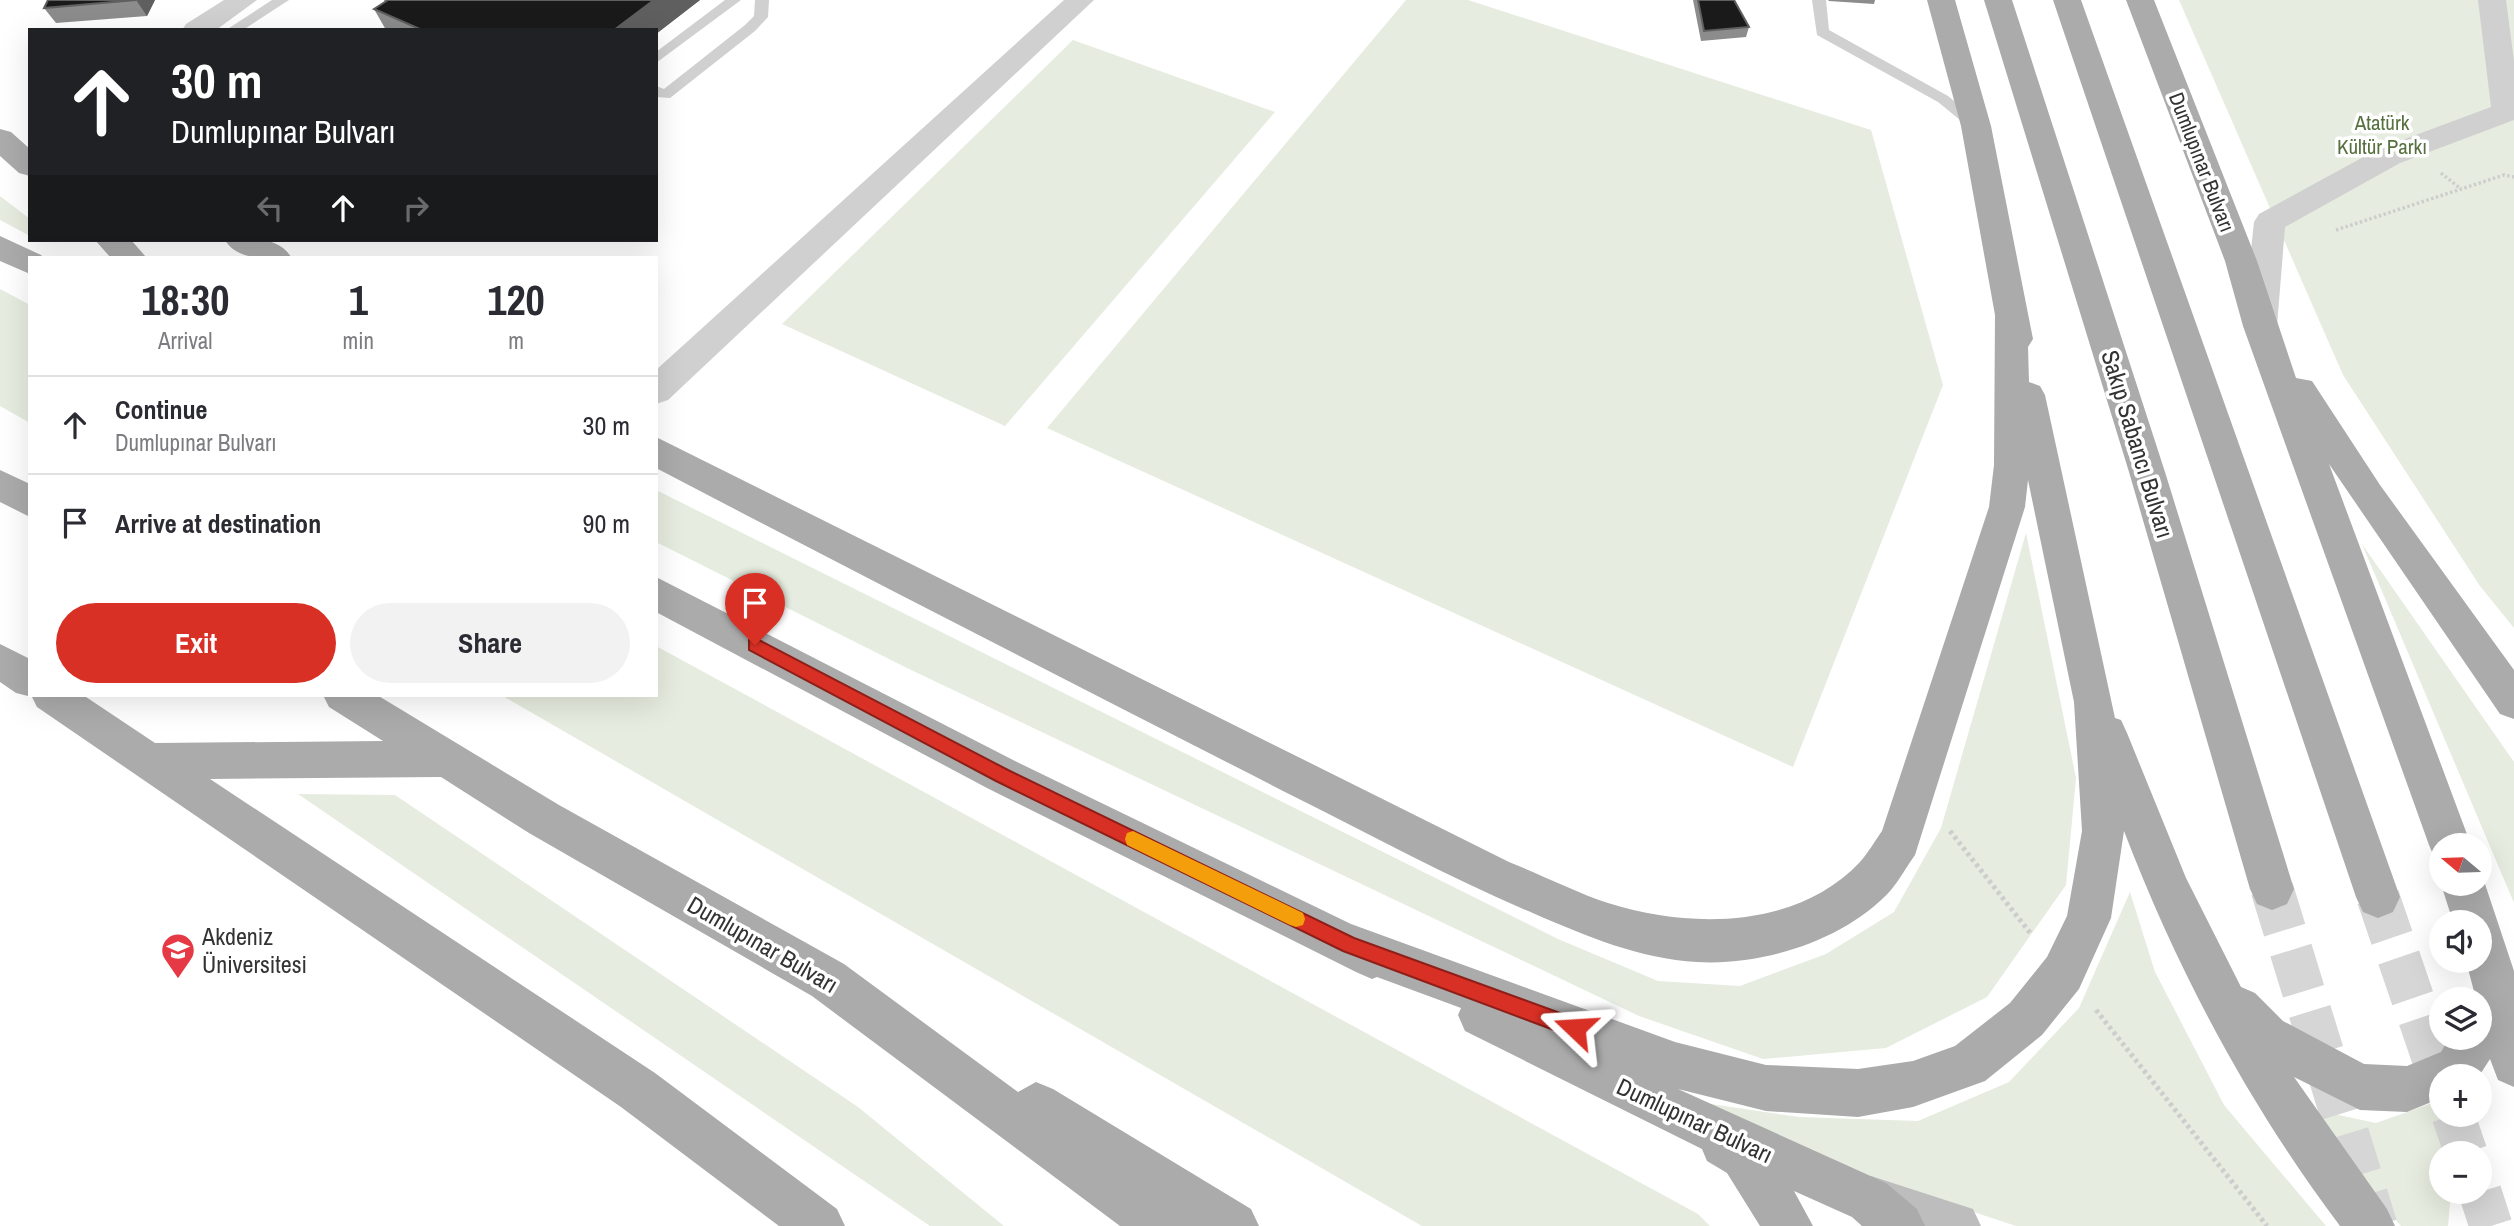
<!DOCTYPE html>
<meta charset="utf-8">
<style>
body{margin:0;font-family:"Archivo Narrow",sans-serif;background:#f2f2f3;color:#2b2b33;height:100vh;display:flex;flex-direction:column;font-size:26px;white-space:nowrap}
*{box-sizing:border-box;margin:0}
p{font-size:23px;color:#7c7c81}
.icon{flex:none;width:38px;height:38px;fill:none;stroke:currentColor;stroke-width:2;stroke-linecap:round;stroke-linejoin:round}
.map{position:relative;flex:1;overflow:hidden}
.drawer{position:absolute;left:28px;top:256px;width:630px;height:441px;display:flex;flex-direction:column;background:#fff;border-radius:0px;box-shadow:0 7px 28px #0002}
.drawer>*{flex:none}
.top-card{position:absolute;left:28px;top:28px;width:630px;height:214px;border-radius:0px;box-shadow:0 7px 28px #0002;background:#202124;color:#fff;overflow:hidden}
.needle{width:46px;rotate:289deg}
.fabs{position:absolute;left:2429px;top:833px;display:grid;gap:14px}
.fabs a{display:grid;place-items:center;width:63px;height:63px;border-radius:50%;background:#fff;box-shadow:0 7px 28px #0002;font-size:35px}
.pin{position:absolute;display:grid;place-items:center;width:60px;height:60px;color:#fff;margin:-72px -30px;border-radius:50% 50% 50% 0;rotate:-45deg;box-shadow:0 0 7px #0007}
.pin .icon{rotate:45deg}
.me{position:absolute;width:77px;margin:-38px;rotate:290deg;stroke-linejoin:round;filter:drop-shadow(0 0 5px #0008)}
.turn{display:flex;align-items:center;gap:24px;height:147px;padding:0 28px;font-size:32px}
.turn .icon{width:91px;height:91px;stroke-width:2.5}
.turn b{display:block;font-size:49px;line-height:60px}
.lanes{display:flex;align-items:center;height:66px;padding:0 28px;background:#0003;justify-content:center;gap:35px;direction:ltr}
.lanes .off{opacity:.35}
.eta{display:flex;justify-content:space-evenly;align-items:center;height:119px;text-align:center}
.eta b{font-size:42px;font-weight:800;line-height:49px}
.cta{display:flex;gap:14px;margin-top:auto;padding:14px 28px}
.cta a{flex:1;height:80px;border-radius:42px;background:#d93025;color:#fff;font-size:28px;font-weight:800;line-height:80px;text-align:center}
.cta a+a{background:#f2f2f3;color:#2b2b33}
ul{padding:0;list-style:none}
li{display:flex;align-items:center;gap:21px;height:98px;padding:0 28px;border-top:2px solid #e1e1e2}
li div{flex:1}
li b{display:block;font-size:26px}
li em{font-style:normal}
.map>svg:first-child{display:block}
.green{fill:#e6ecdf}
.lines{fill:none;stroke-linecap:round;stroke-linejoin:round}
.primary-tunnel{stroke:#d6d6d6;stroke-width:43;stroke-dasharray:43 21;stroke-linecap:butt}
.path-far1{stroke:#cdcdcd;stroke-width:3.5;stroke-dasharray:2.5 2.5;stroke-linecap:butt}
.path{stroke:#cdcdcd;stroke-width:5;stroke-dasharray:3.5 3.5;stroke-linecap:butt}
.lane{fill:#d0d0d0;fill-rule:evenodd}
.street{fill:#d0d0d0;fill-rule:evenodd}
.secondary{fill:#bdbdbd;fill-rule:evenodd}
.primary{fill:#ababab;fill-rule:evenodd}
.wall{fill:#8c8c8c}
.shaded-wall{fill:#5f5f5f}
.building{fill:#1a1a1a;stroke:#5f5f5f;stroke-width:2}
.route{fill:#d93025;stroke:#8d1f18;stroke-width:2}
.slow{fill:#f59e0b}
.labels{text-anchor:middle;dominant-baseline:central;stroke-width:7;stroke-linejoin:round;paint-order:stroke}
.far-park-label{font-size:21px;fill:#56703f;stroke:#fff}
.far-street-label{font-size:21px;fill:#333;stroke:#fff}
.street-label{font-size:24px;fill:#333;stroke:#fff}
.poi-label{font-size:24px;fill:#333;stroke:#fff;text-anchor:start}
</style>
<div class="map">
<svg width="2514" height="1226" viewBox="0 0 2514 1226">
<rect width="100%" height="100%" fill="#fff"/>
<path class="green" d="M1406 0H1468L1871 130 1943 385 1793 767 1047 428Z
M2179 0H2514V628L2480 586 2343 375Z
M1073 40 1275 112 1005 426 782 324Z
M0 196 30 219V236L0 220Z
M0 289 30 305V423L0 406Z
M656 490 1558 939 1658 981 1740 986 1826 954 1894 912 1941 828 2026 533 2076 778 2066 885 1987 997 1886 1048 1763 1059 1639 1016 907 668 656 542Z
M2362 544 2514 762V903Z
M656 646 1698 1214 1710 1226H1422L501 695H656Z
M298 794 395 795 858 1107 1004 1226H930Z
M2130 892 2155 972 2224 1105 2326 1226H2016L1850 1171 1691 1101 1799 1117 1918 1121 2009 1082 2079 1008Z
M2441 1100V1115H2459L2455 1153H2441V1192H2451L2448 1226H2401L2301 1107 2376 1123Z"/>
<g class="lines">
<path class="primary-tunnel" d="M2272 889 2376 1226
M2378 897 2441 1081
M2453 1115 2466 1153
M2480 1192 2491 1226"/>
<path class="path-far1" d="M2441 173 2461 189
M2336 230 2504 175 2514 177"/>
<path class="path" d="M1950 831 2031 934
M2096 1010 2267 1226"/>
<path class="lane" d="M272 0H289L243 30H226Z
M725 0H741L656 63V52Z
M755 0H769L768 17 755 31 670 98 656 97V86L664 89 745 25 754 16Z
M1812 0H1826L1829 30 1948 96 1981 123V129H1971L1938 102 1817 35Z"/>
<path class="street" d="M224 0H257L216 30H182L186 24Z
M1064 0H1094L668 400 656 404V370Z
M2478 0H2506L2514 61V120L2400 163 2285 227 2277 326 2272 335 2260 338 2248 335 2243 326 2254 222 2259 214 2378 149 2491 107Z"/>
<path class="secondary" d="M1871 1176 1973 1209 1981 1226H1876L1854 1217 1847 1200 1854 1183Z"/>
<path class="primary" d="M1927 0H1955L1991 126 2033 339 2028 347 2029 382 2040 386 2045 395 2115 718 2121 720 2127 733 2186 878 2241 987 2255 993 2283 1021 2364 1064 2407 1066 2441 1052 2449 1038H2480V999H2476L2466 961H2480V922H2453L2441 884H2480V873L2485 884 2514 971V1087L2498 1080 2490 1059 2479 1076H2441V1098L2407 1112 2360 1110 2294 1077 2387 1209 2395 1226H2340C2249 1105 2178 972 2124 831L2111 918 2079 989 2042 1035 1985 1081 1913 1107 1858 1117 1766 1111 1678 1089 1886 1183 1917 1209 1925 1226H1862L1852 1217 1794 1191 1813 1226H1760L1727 1173 1707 1161 1702 1149 1465 1031 1458 1015 1461 1008 1377 977 1372 979 1356 972 987 788 656 612V577L1017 762 1351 924 1675 1042 1766 1065 1858 1069 1913 1061 1955 1046 2010 1003 2047 957 2067 916 2082 831 2074 702 2028 480 2025 507 1915 855C1907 866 1900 879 1891 890 1846 940 1763 966 1697 962 1640 959 1586 936 1535 914 1452 879 1373 836 1293 796 1080 687 868 579 656 468V437L1509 862C1542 875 1575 892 1608 903 1690 929 1797 929 1860 862 1868 853 1875 841 1882 831L1989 507 1994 465 1995 315 1961 126Z
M1984 0H2012L2165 472 2294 889 2287 904 2272 910 2257 904 2250 889 2129 472Z
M2053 0H2081L2400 897 2393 912 2378 918 2363 912 2356 897Z
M2126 0H2154L2257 261 2296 378 2312 381 2380 485 2514 670V719L2500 714 2329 464 2471 845H2441V861L2435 859 2429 845 2243 326 2225 261Z
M0 129 11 132 30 149V176L19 173 0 156Z
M0 236 41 255 43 257H30V274L0 261Z
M95 240H131L146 257H110Z
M225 240C248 239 278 235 291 257 269 258 238 262 225 240Z
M0 470 30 484V517L0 502Z
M0 644 30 659V695H83L155 743 383 741 329 707 323 695H377L559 805 844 964 1018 1092 1036 1082 1053 1089 1251 1209 1259 1226H1120L812 996 529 833 441 777 210 779 655 1073 837 1209 845 1226H779L621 1107 37 707 32 697 16 693 0 682Z"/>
</g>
<path class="wall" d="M48 0H155L147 16 56 23 44 8Z
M384 0H700L656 34V30H386L374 9 385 2Z
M1693 0H1734L1749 27 1746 37 1701 41Z
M1828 0H1875L1874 4 1829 1Z"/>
<path class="shaded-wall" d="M136 0H155L147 16Z
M654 0H700L656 34V30H614Z"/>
<path class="building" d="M48 0H136L44 8Z
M388 0H654L614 30H422L374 9Z
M1698 0H1734L1749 27 1704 31Z"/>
<path class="route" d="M755 638 1008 770 1354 938 1582 1021 1584 1028 1582 1035 1575 1038 1343 951 996 781 749 650V640Z"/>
<path class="slow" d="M1133 831 1303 913 1305 919 1303 925 1296 927 1290 925 1127 845 1125 839 1127 833Z"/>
<defs>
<g id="university-pin" transform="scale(1.75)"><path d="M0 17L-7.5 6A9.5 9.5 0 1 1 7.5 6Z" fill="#e63946" stroke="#fff"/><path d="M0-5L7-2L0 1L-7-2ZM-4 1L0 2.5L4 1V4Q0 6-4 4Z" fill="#fff"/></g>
</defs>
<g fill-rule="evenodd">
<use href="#university-pin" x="178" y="950"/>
</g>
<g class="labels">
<g class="far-park-label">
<text x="2382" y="122">Atatürk<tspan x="2382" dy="24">Kültür Parkı</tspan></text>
</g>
<g class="far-street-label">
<text transform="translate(2202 162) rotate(69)">Dumlupınar Bulvarı</text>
</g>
<g class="street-label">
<text transform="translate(2138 444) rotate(73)">Sakıp Sabancı Bulvarı</text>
<text transform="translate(763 944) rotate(30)">Dumlupınar Bulvarı</text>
<text transform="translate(1695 1120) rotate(25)">Dumlupınar Bulvarı</text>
</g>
<g class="poi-label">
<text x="202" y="936">Akdeniz<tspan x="202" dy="28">Üniversitesi</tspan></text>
</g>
</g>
</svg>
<div class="fabs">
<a><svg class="needle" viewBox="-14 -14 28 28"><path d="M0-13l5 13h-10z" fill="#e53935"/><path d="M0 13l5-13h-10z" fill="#7c7c81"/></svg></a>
<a><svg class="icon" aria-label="sound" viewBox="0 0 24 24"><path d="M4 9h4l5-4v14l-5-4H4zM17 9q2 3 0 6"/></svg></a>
<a><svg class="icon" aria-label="layers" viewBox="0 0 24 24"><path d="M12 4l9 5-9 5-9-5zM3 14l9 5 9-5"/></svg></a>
<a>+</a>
<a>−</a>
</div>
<div class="pin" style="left:755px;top:645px;background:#d93025"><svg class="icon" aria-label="arrive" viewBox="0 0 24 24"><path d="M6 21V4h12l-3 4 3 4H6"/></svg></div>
<svg class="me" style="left:1575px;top:1028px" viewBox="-20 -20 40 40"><path d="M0-17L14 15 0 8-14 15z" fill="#d93025" stroke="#fff" stroke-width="4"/></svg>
<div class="top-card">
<div class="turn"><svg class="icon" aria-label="ahead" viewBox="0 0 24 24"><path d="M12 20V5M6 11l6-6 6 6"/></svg><div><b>30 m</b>Dumlupınar Bulvarı</div></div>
<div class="lanes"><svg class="icon off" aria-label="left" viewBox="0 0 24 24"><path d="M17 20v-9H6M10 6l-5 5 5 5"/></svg><svg class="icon" aria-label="ahead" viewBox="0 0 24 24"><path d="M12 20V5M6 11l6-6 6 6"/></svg><svg class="icon off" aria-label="right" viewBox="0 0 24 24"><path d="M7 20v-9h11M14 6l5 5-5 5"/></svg></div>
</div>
<section class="drawer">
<div class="eta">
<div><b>18:30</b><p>Arrival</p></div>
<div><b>1</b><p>min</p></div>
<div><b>120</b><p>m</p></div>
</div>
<ul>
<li><svg class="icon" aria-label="ahead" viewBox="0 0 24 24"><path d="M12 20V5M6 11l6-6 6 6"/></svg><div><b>Continue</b><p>Dumlupınar Bulvarı</p></div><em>30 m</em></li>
<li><svg class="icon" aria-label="arrive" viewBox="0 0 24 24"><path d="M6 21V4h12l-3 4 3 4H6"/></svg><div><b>Arrive at destination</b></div><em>90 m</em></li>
</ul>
<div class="cta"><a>Exit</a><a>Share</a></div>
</section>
</div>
